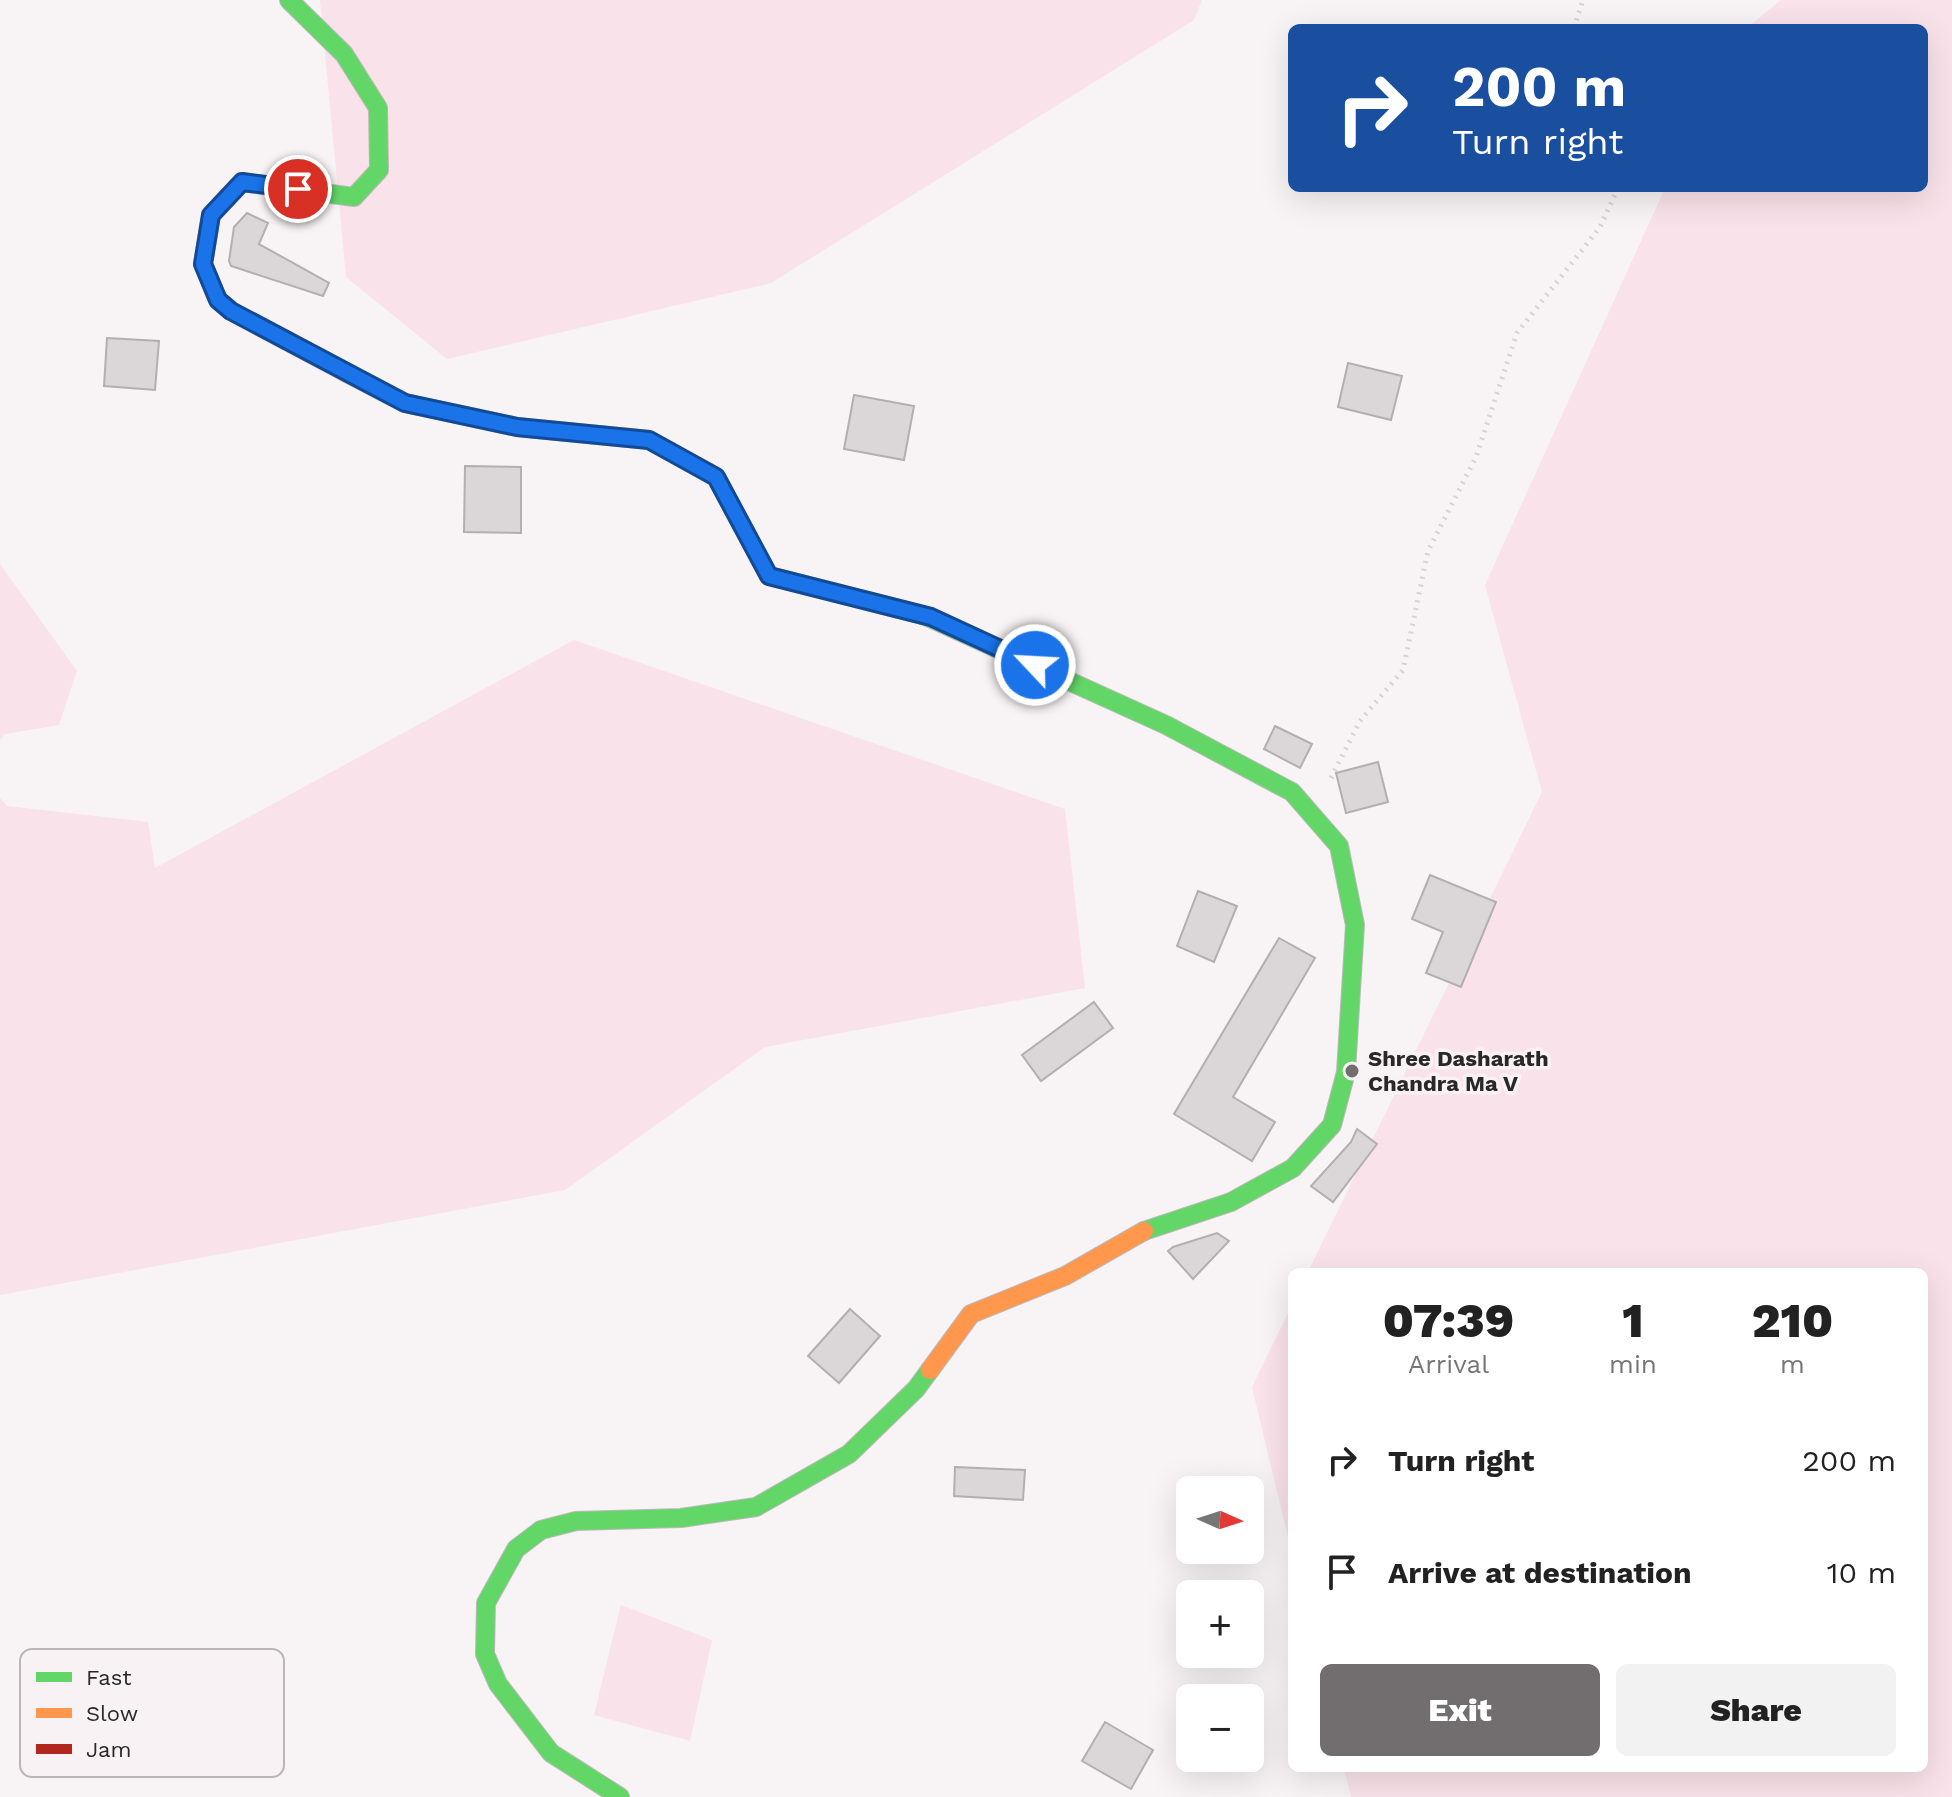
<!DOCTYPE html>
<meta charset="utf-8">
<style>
body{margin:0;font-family:"Work Sans",sans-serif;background:#f2f2f2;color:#222;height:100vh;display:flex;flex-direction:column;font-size:30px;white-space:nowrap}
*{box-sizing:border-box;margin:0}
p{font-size:26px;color:#767676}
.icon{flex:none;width:44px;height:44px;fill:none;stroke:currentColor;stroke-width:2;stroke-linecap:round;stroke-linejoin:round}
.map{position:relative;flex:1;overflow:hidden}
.drawer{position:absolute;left:1288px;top:1268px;width:640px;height:504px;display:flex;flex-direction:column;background:#fff;border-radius:12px;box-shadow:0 8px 32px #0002}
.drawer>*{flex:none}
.top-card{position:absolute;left:1288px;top:24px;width:640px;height:168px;border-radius:12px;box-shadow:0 8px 32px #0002;background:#1a4fa0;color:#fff;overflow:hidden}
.needle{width:52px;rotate:93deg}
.fabs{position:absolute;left:1176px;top:1476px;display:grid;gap:16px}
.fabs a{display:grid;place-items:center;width:88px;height:88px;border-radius:12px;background:#fff;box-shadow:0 8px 32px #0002;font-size:40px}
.pin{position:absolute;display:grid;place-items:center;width:68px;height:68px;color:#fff;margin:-34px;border:4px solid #fff;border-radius:50%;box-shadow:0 2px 8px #0007}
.me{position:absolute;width:88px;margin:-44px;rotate:295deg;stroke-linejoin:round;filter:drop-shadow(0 0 6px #0008)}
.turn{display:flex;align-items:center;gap:28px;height:168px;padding:0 32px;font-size:36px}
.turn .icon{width:104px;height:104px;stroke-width:2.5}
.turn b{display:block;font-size:56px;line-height:68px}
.eta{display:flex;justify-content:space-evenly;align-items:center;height:136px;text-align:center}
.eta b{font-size:48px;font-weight:800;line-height:56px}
.action{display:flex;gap:16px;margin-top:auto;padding:16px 32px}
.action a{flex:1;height:92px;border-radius:12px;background:#726e70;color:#fff;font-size:32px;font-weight:800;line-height:92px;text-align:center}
.action a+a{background:#f2f2f2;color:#222}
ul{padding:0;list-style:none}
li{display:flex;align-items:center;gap:24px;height:112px;padding:0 32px}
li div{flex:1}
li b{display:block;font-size:30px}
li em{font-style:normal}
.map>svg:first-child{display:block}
.green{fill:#f9e2e9}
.building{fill:#dbd7d8;stroke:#b3afb0;stroke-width:2}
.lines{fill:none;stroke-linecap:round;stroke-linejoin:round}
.fast-casing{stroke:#bdb9bb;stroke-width:20}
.slow-casing{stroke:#bdb9bb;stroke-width:20}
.jam-casing{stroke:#bdb9bb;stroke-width:20}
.path{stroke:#d5d4d5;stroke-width:5;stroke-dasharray:2 6;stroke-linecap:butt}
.fast{stroke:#63d668;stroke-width:18}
.slow{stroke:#ff974d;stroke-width:18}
.jam{stroke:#b3261e;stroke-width:18}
.route-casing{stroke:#114b97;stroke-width:20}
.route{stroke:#1a73e8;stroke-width:14}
.poi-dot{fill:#726e70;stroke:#f9f2f4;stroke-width:3}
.labels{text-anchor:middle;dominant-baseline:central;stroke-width:7;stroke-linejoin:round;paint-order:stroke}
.poi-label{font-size:22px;font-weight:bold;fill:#2a2728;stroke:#f9f2f4;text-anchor:start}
.key{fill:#f9f2f4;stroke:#bbb5b7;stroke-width:2}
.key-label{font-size:22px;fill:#2a2728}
</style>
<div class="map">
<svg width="1952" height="1797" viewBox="0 0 1952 1797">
<rect width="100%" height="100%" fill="#f8f3f5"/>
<path class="green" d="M320 0H1202L1194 20 771 283 447 359 346 277Z
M1781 0H1952V1797H1351L1344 1768H1924V1272H1308L1542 792 1485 585 1665 188H1924V28H1747Z
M0 564 77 671 59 725 5 734 0 740Z
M574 640 1065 809 1085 988 765 1047 565 1190 0 1295V798L7 806 148 822 155 868Z
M1292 1305V1554L1252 1387Z
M621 1605 712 1640 690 1741 594 1715Z"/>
<path class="building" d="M247 213 268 223 259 244 329 283 323 296 231 266 229 261 234 227Z
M107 338 159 341 155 390 104 386Z
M1348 363 1402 376 1391 420 1338 407Z
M854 395 914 406 904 460 844 449Z
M465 466 521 467V533L464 532Z
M1275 726 1312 744 1300 768 1264 749Z
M1378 762 1388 802 1346 813 1336 773Z
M1430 875 1496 902 1461 987 1426 973 1443 932 1412 919Z
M1198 891 1237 906 1214 962 1177 946Z
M1279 938 1315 958 1233 1097 1275 1122 1252 1161 1174 1114Z
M1094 1002 1113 1028 1041 1081 1022 1055Z
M1357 1129 1377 1144 1333 1202 1311 1186 1351 1142Z
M1217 1233 1229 1241 1193 1279 1168 1251 1173 1247Z
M850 1309 880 1336 839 1383 808 1356Z
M955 1467 1025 1470 1023 1500 954 1496Z
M1105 1722 1153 1750 1131 1789 1082 1761Z"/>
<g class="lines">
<g class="fast-casing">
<path id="fast" d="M289 0 344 54 378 108 379 170 354 197 242 182 211 215 203 264 218 300 231 311 345 372
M923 615 1166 725 1292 792 1339 846 1355 925 1346 1072 1332 1125 1293 1168 1231 1202 1144 1231
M620 1797 551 1753 498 1684 485 1654 486 1603 516 1549 541 1530 576 1521 681 1518 756 1507 849 1454 916 1389 930 1370"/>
</g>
<g class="slow-casing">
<path id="slow" d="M669 451 716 477 769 576 923 615
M930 1370 971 1314 1065 1276 1144 1231"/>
</g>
<g class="jam-casing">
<path id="jam" d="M345 372 405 403 517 427 649 440 669 451"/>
</g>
<path class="path" d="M1574 28 1583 0
M1331 778 1360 721 1403 670 1428 551 1476 457 1517 333 1600 227 1618 188"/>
<use href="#fast" class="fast"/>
<use href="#slow" class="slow"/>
<use href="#jam" class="jam"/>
</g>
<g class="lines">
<g class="route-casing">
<path id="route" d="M298 189 242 182 211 215 203 264 218 300 231 311 405 403 517 427 649 440 716 477 769 576 931 617 1035 665"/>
</g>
<use href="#route" class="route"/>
</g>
<circle class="poi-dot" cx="1352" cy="1071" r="8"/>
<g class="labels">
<g class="poi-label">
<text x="1368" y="1058">Shree Dasharath<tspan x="1368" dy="25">Chandra Ma V</tspan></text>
</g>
</g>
<rect x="20" y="1649" width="264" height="128" rx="12" class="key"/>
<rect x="36" y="1672" width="36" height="10" fill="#63d668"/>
<rect x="36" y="1708" width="36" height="10" fill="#ff974d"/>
<rect x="36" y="1744" width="36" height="10" fill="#b3261e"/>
<g class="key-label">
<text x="86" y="1685">Fast</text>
<text x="86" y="1721">Slow</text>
<text x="86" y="1757">Jam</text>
</g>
</svg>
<div class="fabs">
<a><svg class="needle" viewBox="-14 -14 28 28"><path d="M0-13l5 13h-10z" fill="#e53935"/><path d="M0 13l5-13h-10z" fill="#767676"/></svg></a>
<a>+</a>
<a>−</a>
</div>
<div class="pin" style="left:298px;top:189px;background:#d93025"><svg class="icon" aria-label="arrive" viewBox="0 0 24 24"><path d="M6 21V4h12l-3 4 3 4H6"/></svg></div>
<svg class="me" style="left:1035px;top:665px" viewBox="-20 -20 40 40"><circle r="17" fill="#1a73e8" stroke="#fff" stroke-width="3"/><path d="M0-11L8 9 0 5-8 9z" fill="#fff"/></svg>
<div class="top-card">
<div class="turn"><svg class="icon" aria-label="right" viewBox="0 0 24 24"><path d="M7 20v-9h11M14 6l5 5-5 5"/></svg><div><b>200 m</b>Turn right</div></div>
</div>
<section class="drawer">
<div class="eta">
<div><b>07:39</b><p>Arrival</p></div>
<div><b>1</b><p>min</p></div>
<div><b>210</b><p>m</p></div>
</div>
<ul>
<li><svg class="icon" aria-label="right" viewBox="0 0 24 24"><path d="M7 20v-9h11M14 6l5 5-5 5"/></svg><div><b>Turn right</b></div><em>200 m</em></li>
<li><svg class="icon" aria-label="arrive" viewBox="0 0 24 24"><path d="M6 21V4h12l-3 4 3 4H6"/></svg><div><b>Arrive at destination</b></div><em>10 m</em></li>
</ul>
<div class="action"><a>Exit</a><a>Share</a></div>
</section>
</div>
